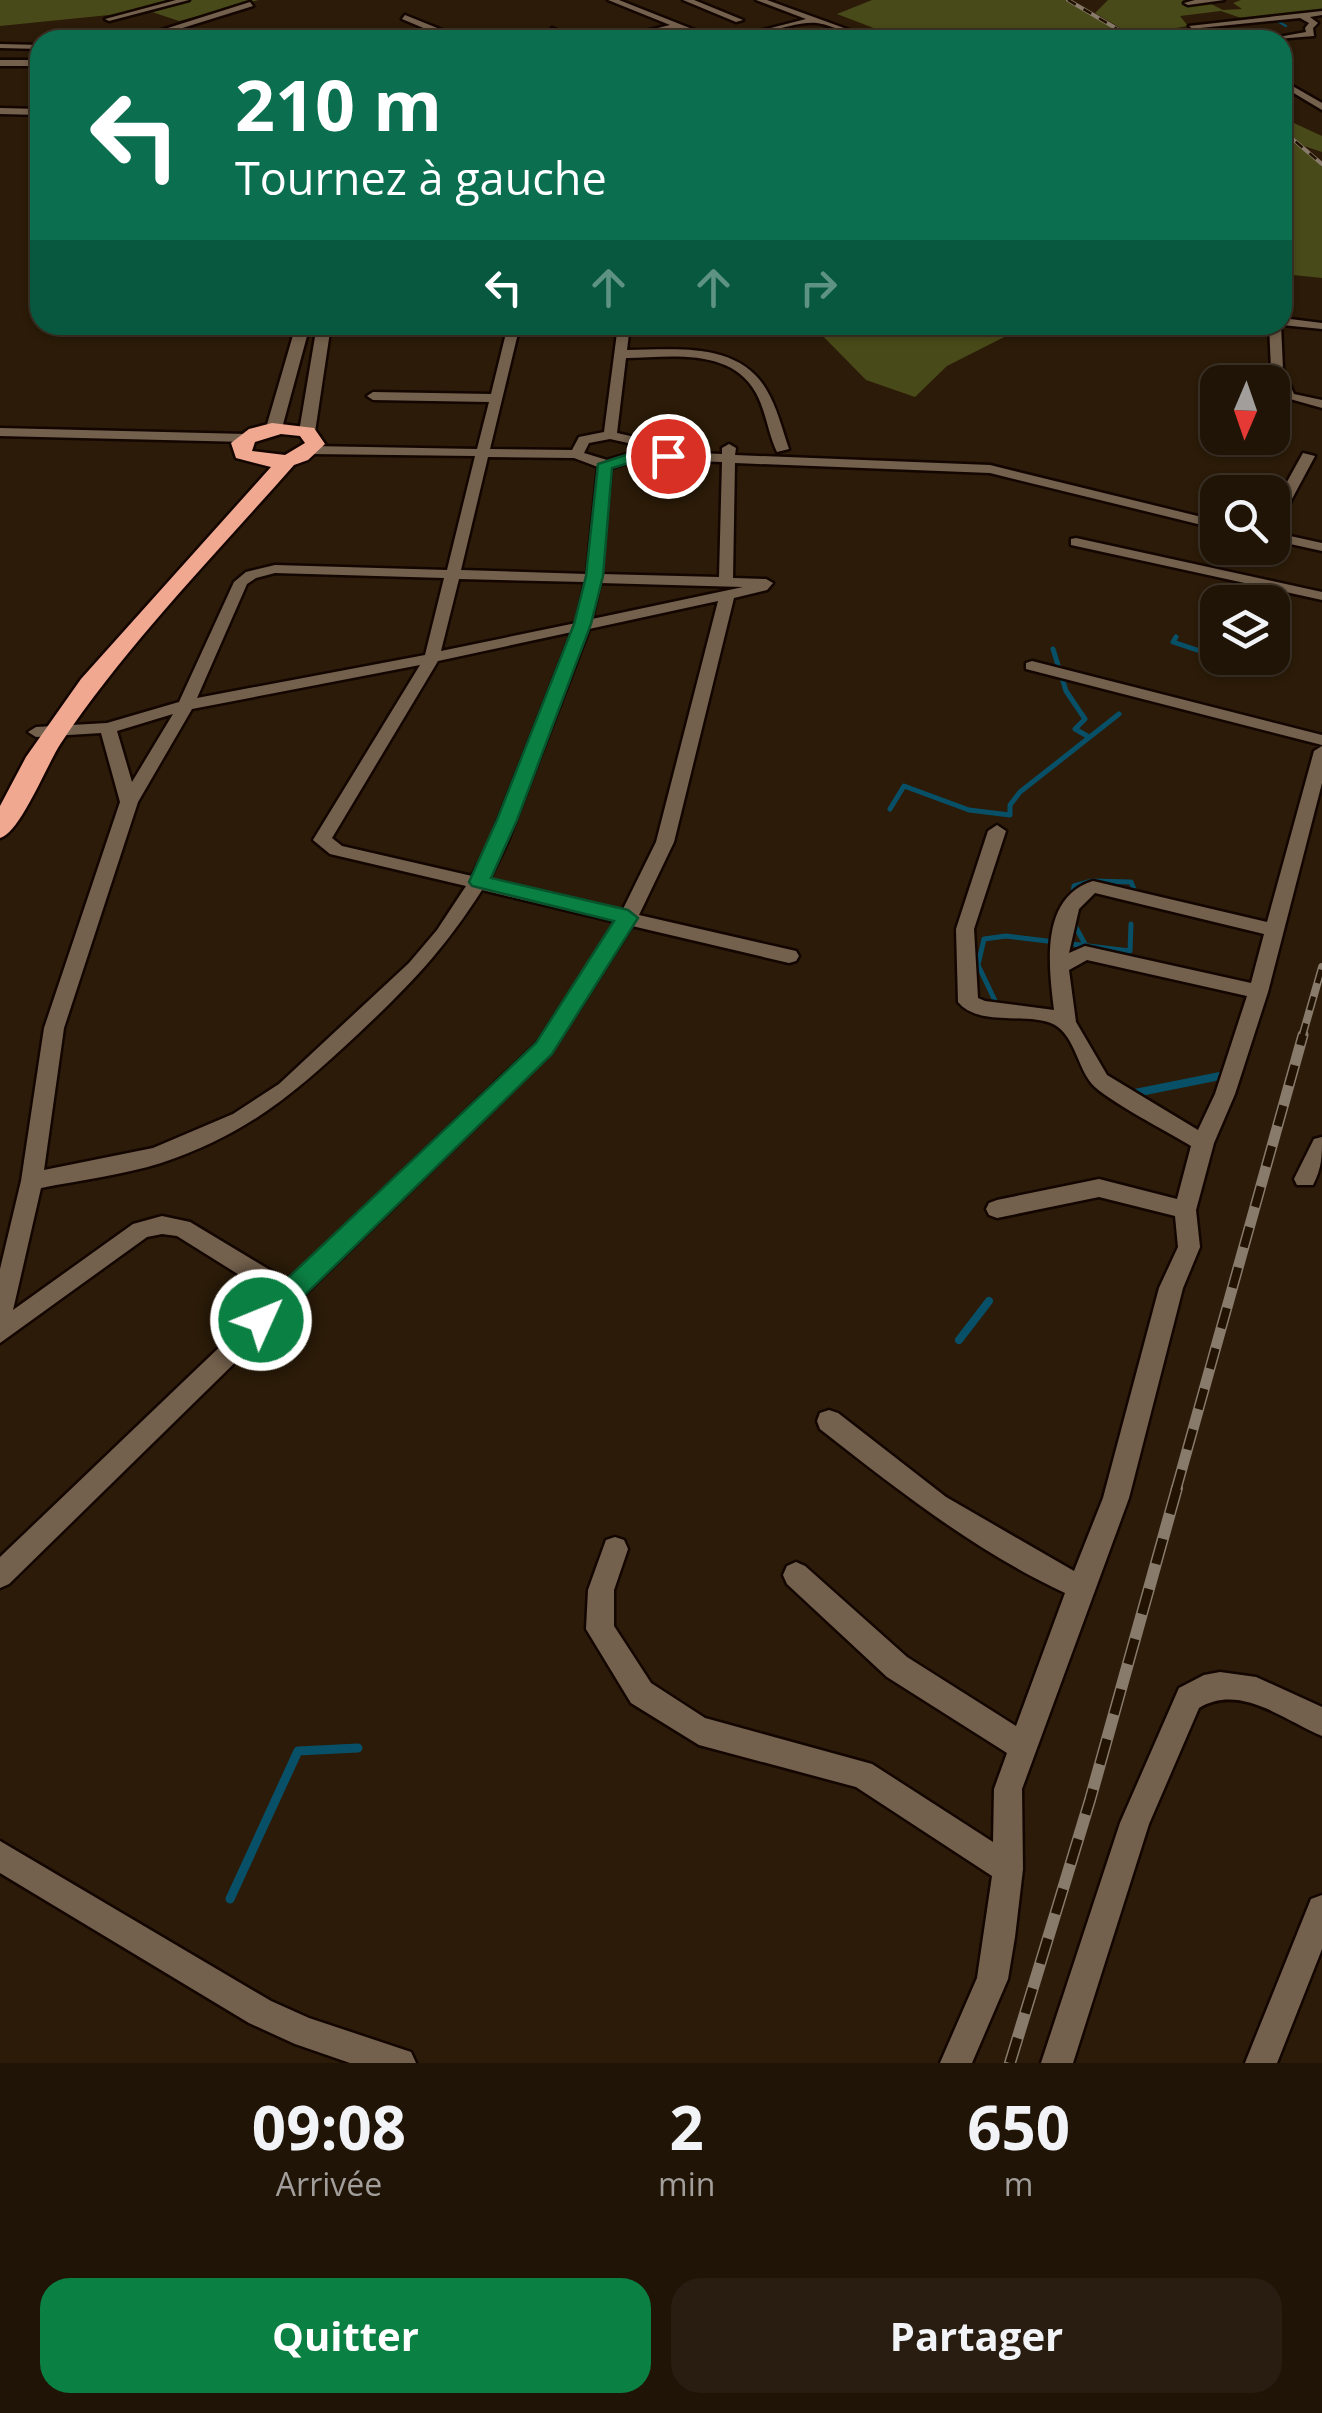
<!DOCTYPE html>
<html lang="fr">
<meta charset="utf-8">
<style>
body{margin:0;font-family:"Open Sans",sans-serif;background:#281d10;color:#f1f3f6;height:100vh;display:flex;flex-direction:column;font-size:38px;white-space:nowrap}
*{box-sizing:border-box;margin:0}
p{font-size:32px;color:#a29e9b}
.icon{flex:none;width:55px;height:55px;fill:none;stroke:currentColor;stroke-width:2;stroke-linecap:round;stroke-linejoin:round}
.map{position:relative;height:2063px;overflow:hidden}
.side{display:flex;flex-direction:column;background:#201406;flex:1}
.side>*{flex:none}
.hud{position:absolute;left:30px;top:30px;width:1262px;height:305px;border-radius:30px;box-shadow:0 2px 8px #0004,0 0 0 2px #3d3328;background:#0b6e4f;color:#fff;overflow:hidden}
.needle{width:65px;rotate:182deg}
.fabs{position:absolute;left:1200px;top:365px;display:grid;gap:20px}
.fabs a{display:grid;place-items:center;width:90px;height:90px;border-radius:20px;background:#201406;box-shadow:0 2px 8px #0004,0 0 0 2px #3d3328;font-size:50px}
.pin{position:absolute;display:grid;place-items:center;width:85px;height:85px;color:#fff;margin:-42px;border:5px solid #fff;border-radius:50%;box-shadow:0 2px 10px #0007}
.me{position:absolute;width:110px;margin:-55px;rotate:46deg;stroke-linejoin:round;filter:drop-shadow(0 0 8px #0008)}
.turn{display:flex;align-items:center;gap:35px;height:210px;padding:0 40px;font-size:45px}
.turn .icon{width:130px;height:130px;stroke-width:2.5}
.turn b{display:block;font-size:70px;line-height:85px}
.lanes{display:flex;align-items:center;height:95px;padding:0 40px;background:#0003;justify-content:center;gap:50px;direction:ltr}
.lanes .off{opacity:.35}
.eta{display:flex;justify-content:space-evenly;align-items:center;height:170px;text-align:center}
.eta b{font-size:60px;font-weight:700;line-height:70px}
.cta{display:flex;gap:20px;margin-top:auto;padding:20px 40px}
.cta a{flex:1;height:115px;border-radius:30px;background:#0b8043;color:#fff;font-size:40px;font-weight:700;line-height:115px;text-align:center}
.cta a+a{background:#281d10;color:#f1f3f6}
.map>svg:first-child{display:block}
.green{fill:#484a19}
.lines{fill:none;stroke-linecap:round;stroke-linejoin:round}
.stream-far3{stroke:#085067;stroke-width:2.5}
.stream-far2{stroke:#085067;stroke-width:5}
.stream-far1{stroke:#085067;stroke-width:8}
.stream{stroke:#085067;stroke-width:9}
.street-casing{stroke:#130500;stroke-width:5}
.secondary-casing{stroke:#130500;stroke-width:5}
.highway-casing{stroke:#130500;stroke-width:5}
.street{fill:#74614d;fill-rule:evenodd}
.secondary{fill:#74614d;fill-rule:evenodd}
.highway{fill:#f1a891;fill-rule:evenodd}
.rail-far3-casing{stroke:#887b6b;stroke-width:4}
.rail-far2-casing{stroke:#887b6b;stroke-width:8}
.rail-far1-casing{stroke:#887b6b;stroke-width:11}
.rail-casing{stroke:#887b6b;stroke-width:12}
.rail-far3{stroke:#211202;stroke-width:2.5;stroke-dasharray:9;stroke-linecap:butt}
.rail-far2{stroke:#211202;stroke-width:5;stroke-dasharray:14;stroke-linecap:butt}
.rail-far1{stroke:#211202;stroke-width:8;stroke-dasharray:21;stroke-linecap:butt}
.rail{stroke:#211202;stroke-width:9;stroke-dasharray:26;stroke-linecap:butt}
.route{fill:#0b8043;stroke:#07532c;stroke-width:2.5}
</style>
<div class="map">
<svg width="1322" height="2063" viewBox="0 0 1322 2063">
<rect width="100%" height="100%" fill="#2b1b08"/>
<path class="green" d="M0 0H259L179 21 149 11 0 26Z
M872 0H1068L1136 40H905L837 14Z
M1108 0H1226L1207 2 1223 10 1242 9 1233 3 1241 0H1322V11L1241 18 1221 11 1180 16 1188 26 1153 32 1151 35 1157 40H1141L1095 13Z
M1283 118 1322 136V152L1301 145 1322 164V278L1283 274Z
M812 325H1028L947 366 915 397 866 380Z"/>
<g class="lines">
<path class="stream-far3" d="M1272 18 1286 26"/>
<path class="stream-far2" d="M1176 637 1173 642 1200 651 1205 643
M1053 649 1066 691 1085 719 1075 729 1089 737
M890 809 904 786 969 810 1010 815V805L1020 792 1119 714
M1072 900 1074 886 1092 881 1131 882 1136 894
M1073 922 1086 946
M998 1007 978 965 984 939 1006 936 1130 951 1131 924"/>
<path class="stream-far1" d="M1130 1094 1225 1075
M959 1340 989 1301"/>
<path class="stream" d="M230 1899 298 1751 358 1748"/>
<g class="street-casing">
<path id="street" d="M176 0H189L109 21 105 19Z
M608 0H619L720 40C704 40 689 28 673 29 651 31 631 40 609 40L670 25Z
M683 0H694L743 20 736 22Z
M756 0H767L877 40C855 40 838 26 817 23 794 20 752 40 724 40L806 19Z
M1195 0H1224L1188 5 1184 3Z
M250 2 253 6 176 30 256 32 261 40H253L252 36 173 34 169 32 143 40H130Z
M1322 11V15L1310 17 1318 23 1313 28 1314 36 1262 40 1306 32 1305 28 1309 23 1300 18 1200 28 1215 40H1206L1189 26Z
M405 15 462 38 463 40H452L402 19Z
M552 28 579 38 580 40H569L549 32Z
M0 44 40 45V49L0 48Z
M0 60H40V66H0Z
M1282 80 1322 103V110L1282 86Z
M1282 318 1322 323V329L1282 325Z
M508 325H520L490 449 572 450 579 437 604 432 618 325H630L627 350C675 350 737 341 766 389 777 407 782 429 789 449L777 452C768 433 766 411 756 393 731 347 669 357 626 358L617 433 639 438 643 451 722 454V448L729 444 736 448 735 455 990 465 1218 521V529L990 473 735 463 733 578 766 579 773 583 767 590 734 598 674 842 639 915 796 951 799 956 796 961 789 963 632 926 551 1053 9 1584 0 1588V1557L273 1296 177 1236 162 1234 147 1237 0 1343V1269L21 1181 44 1028 120 802 101 733 36 737 28 732 36 727 107 723 179 702 234 582 246 572 275 565 447 570 475 456 311 454 304 450 311 446 477 449 489 402 373 400 367 396 373 392 491 394ZM610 439 628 443 631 453 607 460 584 453 589 443ZM488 457 574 458 598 467 587 574 461 570ZM640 459 722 462 719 577 601 574 611 468ZM275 573 444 578 425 655 197 698 247 584 256 578ZM459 579 585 582 576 623 441 651ZM600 583 743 587 592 619ZM718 601 656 842 622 911 489 880 507 843 589 629ZM572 632 489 843 472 876 342 846 332 838 438 661ZM420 665 313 840 330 854 466 886 437 930 409 963 279 1084 233 1114 153 1148 44 1170 64 1028 138 802 192 709ZM173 714 132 782 117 731ZM482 890 616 922 537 1043 288 1281 190 1222 162 1216 133 1224 13 1310 41 1188C81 1180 123 1175 161 1163 246 1135 294 1094 358 1034 410 985 443 951 482 890Z
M1269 325H1281L1283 369 1294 394 1322 400V408L1283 397 1271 369Z
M0 428 246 434 252 438 246 442 0 436Z
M1303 453 1315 456 1279 523 1272 527V509Z
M1272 532 1322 543V551L1272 540Z
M1076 538 1322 592V600L1071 545V539Z
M1032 661 1322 735V745L1026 669V663Z
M1322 746V783L1268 992 1235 1094 1214 1143 1196 1210 1200 1247 1183 1288 1129 1498 1022 1789 1023 1869 1015 1937 1008 1979 972 2063H940L977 1978 992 1876 856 1787 699 1745 631 1703 586 1629 588 1590 606 1540 615 1537 624 1540 628 1549 614 1590V1626L651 1683 705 1718 872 1764 993 1842 994 1789 1007 1753 887 1677 787 1584 783 1575 787 1566 796 1562 805 1566 907 1657 1016 1726 1065 1593C975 1551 898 1490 820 1429L817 1421 820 1413 829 1410 838 1413 946 1497 1074 1571 1103 1498 1159 1288 1178 1247 1175 1216 1099 1197 997 1218 989 1215 986 1209 989 1203 997 1200 1099 1179 1177 1199 1191 1146C1170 1133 1106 1100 1092 1084 1078 1068 1075 1037 1055 1025 1028 1011 980 1028 958 1002L956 929 988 831 997 825 1006 831 974 929 978 998 985 1001 1054 1010C1049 967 1039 898 1093 881L1267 922 1314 751ZM1095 893 1264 934 1251 983 1085 946 1069 953 1079 909ZM1087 960 1247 996 1215 1094 1198 1130 1107 1075 1076 1022 1069 970Z
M1322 1137C1322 1156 1322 1168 1313 1185H1297L1294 1179 1314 1139Z
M1220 1672 1256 1677 1322 1707V1736C1284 1720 1240 1683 1199 1708L1149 1824 1073 2063H1041L1120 1823 1179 1688 1204 1675Z
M0 1841 271 2001 309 2018 411 2052 416 2063H350L295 2044 249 2023 0 1873Z
M1322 1895V1949L1277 2063H1245L1311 1899Z"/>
</g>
<g class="secondary-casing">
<path id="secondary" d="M0 108 40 109V115L0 114Z
M296 325H310L282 428 274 433 266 428Z
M317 325H331L315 432 307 437 299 432Z"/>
</g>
<g class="highway-casing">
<path id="highway" d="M272 423 314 428 325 444 308 460 294 465C214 556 128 643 61 743 47 764 20 833 0 838V806L26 757 81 679 271 467 236 458 231 443 249 429ZM281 434 300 436 305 443 285 455 252 451 255 442Z"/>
</g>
<use href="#street" class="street"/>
<use href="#secondary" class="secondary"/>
<use href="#highway" class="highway"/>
<g class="rail-far3-casing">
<path id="rail-far3" d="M1068 0 1136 40
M1282 130 1322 164"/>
</g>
<g class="rail-far2-casing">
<path id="rail-far2" d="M1302 1037 1322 967"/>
</g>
<g class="rail-far1-casing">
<path id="rail-far1" d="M1176 1490 1303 1035"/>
</g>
<g class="rail-casing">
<path id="rail" d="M1010 2063 1090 1800 1177 1488"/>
</g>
<use href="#rail-far3" class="rail-far3"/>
<use href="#rail-far2" class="rail-far2"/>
<use href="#rail-far1" class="rail-far1"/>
<use href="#rail" class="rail"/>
</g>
<path class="route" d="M638 451 668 452 676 456 668 460H640L612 468 603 576 591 624 517 820 491 878 628 910 638 918 552 1054 271 1328 261 1331 252 1328 248 1320 252 1312 536 1043 614 921 472 886 469 882 497 820 574 624 586 576 598 464Z"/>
</svg>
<div class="fabs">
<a><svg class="needle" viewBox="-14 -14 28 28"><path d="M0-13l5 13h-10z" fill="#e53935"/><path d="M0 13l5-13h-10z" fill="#a29e9b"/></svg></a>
<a><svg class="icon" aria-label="search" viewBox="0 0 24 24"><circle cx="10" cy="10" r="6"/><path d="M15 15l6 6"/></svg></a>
<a><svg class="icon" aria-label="layers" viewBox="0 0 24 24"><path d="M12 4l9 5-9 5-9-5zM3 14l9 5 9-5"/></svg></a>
</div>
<div class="pin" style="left:668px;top:456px;background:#d93025"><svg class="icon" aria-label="arrive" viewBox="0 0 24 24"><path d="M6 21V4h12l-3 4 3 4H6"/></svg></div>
<svg class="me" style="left:261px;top:1320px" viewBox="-20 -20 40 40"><circle r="17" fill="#0b8043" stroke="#fff" stroke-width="3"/><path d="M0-11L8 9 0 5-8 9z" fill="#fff"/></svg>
<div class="hud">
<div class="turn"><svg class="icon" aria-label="left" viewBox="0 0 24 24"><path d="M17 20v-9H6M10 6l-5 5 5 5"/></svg><div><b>210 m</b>Tournez à gauche</div></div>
<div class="lanes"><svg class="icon" aria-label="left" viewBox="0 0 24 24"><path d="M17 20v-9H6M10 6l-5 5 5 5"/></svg><svg class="icon off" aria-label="ahead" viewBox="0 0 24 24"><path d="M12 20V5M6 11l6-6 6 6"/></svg><svg class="icon off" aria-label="ahead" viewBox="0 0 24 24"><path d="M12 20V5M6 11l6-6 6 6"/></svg><svg class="icon off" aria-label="right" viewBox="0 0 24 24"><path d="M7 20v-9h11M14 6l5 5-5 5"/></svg></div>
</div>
</div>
<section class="side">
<div class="eta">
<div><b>09:08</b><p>Arrivée</p></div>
<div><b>2</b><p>min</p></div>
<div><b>650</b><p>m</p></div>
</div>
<div class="cta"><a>Quitter</a><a>Partager</a></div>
</section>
